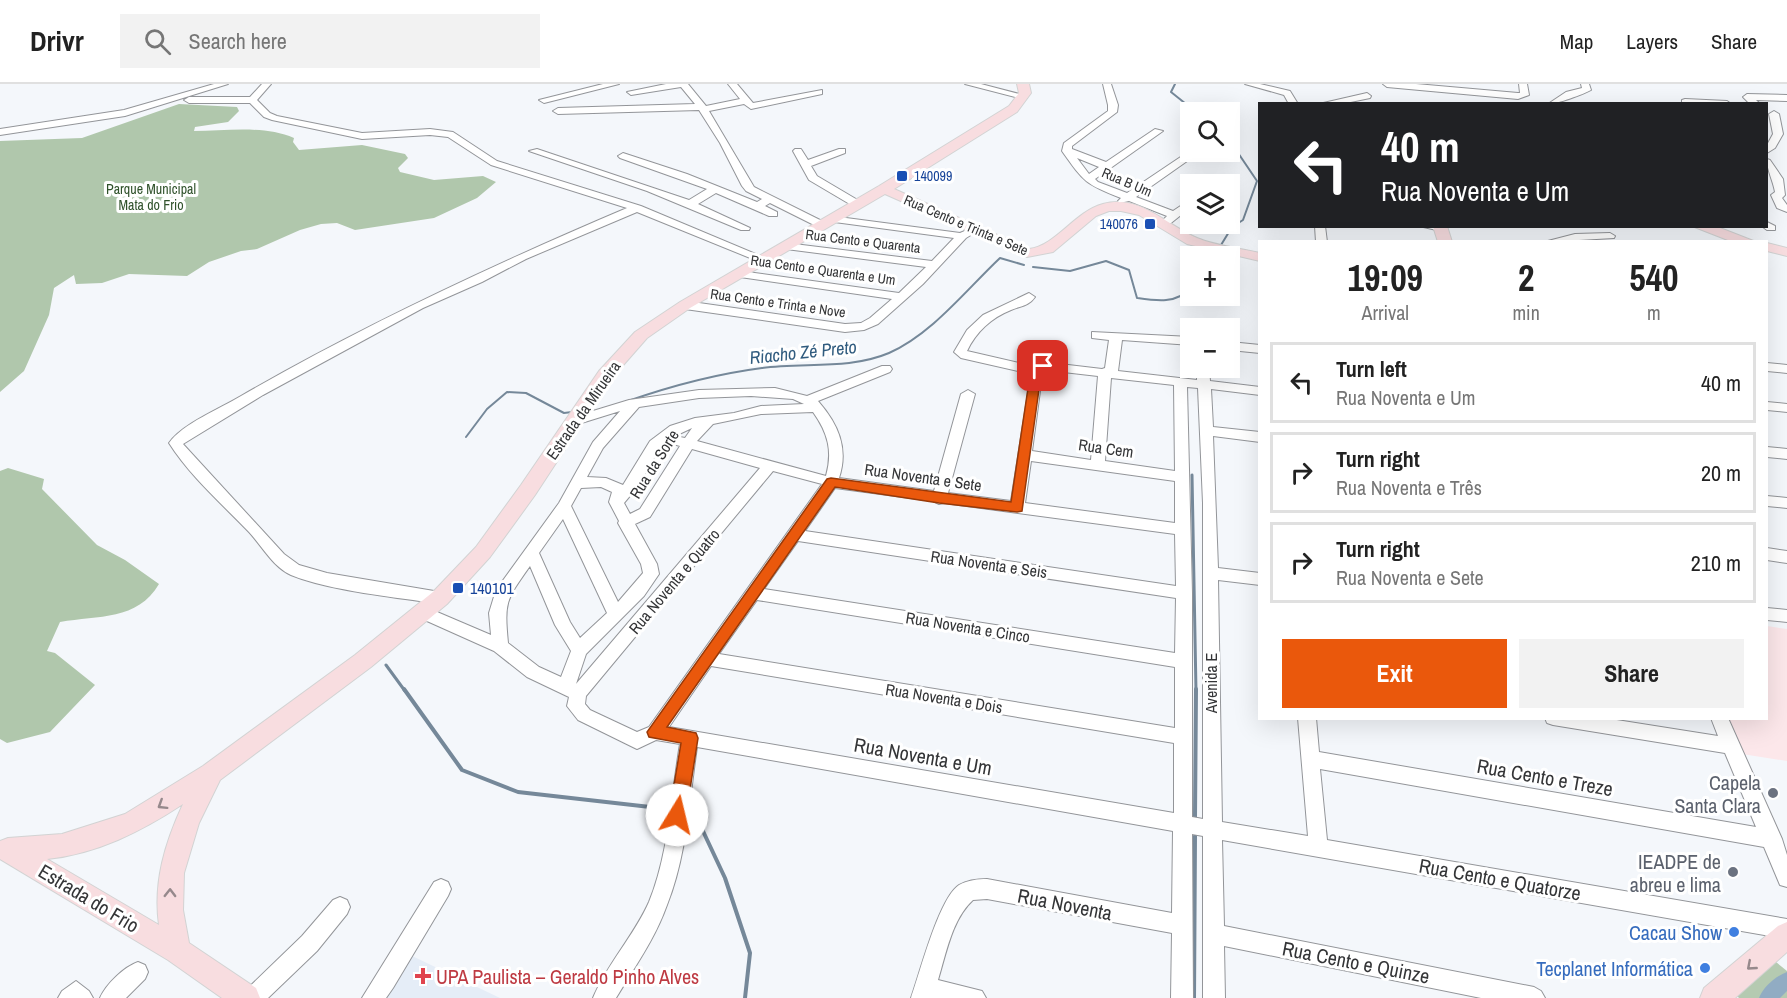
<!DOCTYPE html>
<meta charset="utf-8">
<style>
body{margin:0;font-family:"Archivo Narrow",sans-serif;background:#f2f2f2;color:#222;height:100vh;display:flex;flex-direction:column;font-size:22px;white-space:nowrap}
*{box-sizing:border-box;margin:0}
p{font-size:20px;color:#767676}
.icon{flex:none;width:33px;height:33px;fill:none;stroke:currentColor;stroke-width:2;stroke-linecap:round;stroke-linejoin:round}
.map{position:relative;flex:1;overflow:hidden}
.sheet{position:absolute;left:1258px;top:156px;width:510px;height:480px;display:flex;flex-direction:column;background:#fff;border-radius:0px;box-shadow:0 6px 24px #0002}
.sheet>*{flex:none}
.guide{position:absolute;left:1258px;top:18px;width:510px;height:126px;border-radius:0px;box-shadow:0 6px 24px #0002;background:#202124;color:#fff;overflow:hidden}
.tools{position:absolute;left:1180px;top:18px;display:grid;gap:12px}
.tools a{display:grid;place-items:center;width:60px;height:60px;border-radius:0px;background:#fff;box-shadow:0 6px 24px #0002;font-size:30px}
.pin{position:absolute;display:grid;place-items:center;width:51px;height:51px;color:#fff;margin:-26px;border-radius:12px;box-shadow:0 3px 9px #0006}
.me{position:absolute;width:66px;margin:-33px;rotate:9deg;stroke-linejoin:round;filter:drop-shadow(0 0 4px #0008)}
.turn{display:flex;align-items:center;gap:21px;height:126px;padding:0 24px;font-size:27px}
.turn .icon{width:78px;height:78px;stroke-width:2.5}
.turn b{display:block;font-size:42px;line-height:51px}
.eta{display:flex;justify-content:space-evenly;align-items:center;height:102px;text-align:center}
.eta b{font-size:36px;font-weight:800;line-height:42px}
.action{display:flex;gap:12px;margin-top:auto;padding:12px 24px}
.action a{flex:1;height:69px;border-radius:0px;background:#ea580c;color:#fff;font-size:24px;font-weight:800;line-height:69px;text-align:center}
.action a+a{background:#f2f2f2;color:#222}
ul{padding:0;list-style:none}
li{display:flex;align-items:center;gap:18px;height:81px;margin:0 12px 9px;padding:0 12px;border:3px solid #e0e0e0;border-radius:0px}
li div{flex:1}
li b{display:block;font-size:22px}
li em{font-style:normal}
header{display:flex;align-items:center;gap:36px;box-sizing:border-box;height:84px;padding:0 30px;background:#fff;border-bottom:2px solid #e0e0e0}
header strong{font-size:28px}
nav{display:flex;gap:33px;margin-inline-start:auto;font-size:21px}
.search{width:420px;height:54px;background:#f2f2f2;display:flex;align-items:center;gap:15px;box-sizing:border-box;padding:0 21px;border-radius:0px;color:#767676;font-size:22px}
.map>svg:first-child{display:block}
.built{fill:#e5edf7}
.education{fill:#fce7ea}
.green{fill:#b5cab1}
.forest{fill:#b0c7ac}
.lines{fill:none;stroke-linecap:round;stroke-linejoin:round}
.stream-far2{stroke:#758899;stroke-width:2}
.stream-far1{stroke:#758899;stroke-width:3}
.stream{stroke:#758899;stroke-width:4}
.canal{fill:#91acc3;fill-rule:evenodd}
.minor-casing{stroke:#939599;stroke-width:2}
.major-casing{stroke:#d2d3d3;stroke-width:2}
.minor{fill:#fff;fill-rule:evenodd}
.major{fill:#f8dde0;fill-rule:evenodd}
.oneway{stroke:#96898c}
.route{fill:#ea580c;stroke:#983908;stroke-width:1.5}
.transit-dot{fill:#1a4fb4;stroke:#fff;stroke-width:2}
.worship-dot{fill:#6b7280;stroke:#fff;stroke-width:2}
.shop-dot{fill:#3f7fe0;stroke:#fff;stroke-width:2}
.health-dot{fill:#e0444e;stroke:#fff;stroke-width:2}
.labels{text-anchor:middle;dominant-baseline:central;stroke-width:6;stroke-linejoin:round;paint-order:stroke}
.far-transit-label{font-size:14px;fill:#164399;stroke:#fff;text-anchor:start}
.far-street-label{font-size:14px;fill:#343537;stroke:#fff}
.far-park-label{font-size:14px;fill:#2f512a;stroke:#fff}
.street-label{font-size:16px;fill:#343537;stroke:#fff}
.transit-label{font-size:16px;fill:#164399;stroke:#fff;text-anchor:start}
.water-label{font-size:18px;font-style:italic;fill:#315c7f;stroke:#fff}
.near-street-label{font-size:20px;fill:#343537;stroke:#fff}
.near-worship-label{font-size:20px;fill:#5b616d;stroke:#fff;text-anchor:end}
.near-shop-label{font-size:20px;fill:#366cbe;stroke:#fff;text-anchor:end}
.near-health-label{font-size:20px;fill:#be3a42;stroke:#fff;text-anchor:start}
</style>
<header>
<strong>Drivr</strong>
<div class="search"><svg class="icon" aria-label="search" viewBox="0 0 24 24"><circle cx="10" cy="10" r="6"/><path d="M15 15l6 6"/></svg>Search here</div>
<nav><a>Map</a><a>Layers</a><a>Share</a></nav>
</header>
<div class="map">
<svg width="1787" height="914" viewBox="0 0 1787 914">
<rect width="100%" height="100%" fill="#f4f7fb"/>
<path class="built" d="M408 870 500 914H377Z"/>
<path class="education" d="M1767 542 1787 545V677L1742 670 1726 635 1767 634Z"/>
<path class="green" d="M1776 878 1787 887V914H1739L1736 911Z"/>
<path class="forest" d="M179 20 237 23 239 27 228 38 195 43 194 47C226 47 264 41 294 54L293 58 299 66 362 61 405 70 408 74 398 84 400 88 434 96 483 92 496 98 477 114 434 134 355 146 337 139 321 140 300 146 257 165 241 167 209 178 187 192 129 190 102 199 76 200 74 191 54 204 49 231 24 287 0 308V57L82 54Z
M8 384 44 395 42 405 97 461 125 476 159 500C137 537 99 531 60 538L47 567 55 569 95 601 50 648 7 659 0 655V387Z"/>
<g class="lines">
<path class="stream-far2" d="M1175 0 1171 8 1196 28
M1221 161 1232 143 1243 136 1257 97 1230 57
M1214 172 1217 168
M1033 183 1070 187 1106 177 1129 186 1137 214C1157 217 1176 220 1191 204
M628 317C671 302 716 290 762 284 803 278 849 286 889 269 932 250 966 206 1000 174L1024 181
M466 353 487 325 507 308 526 309 564 329 572 328"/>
<path class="stream-far1" d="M1192 391 1196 607
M386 581 405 607"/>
<path class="stream" d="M404 605 462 686 518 708 659 724 667 728
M1195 733 1196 605
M687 738 702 745 725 794 750 869 745 914
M1194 914 1195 752"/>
<path class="canal" d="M1787 888V907L1780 914H1759C1763 903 1776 892 1787 888Z"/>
<g class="minor-casing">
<path id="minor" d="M214 0H228L125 32 0 51V45L124 26Z
M262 0H271L257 16 270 29 277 32 362 49 430 45 453 48 497 77 641 122 770 176 764 179 760 178 637 128 526 175 482 198 423 224 263 311 183 360 284 470 299 481 327 489 440 508 446 510 448 514 446 518 440 520C396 513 330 507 291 491 273 483 262 462 249 448 222 420 190 392 169 359 182 340 221 324 241 312 366 240 495 180 627 124L491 81 448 53 430 51 362 55 272 36 264 33 250 19H189L184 16 189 13H250Z
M603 0H619L544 19 539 16Z
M666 0H688L706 22 740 15 728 0H737L753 19 822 6V10L751 25 744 20 709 27 754 103 826 139V143H818L770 119 765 122 777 128V132H769L716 109 698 120 750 144 749 146H741L647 107 529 67 537 65 689 116 707 105 620 74 618 72 623 69 687 90 757 118 762 115 746 107 742 102 720 59 699 26 558 30 553 27 558 24 695 20 681 3 631 11 627 8Z
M965 0H981L1027 12 1023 15Z
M1103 0H1111L1118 21 1117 28 1072 62V65L1106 78 1155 45 1163 47 1095 95 1098 98 1127 109 1191 66 1200 68 1136 113 1173 127 1191 115V123L1171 139H1163L1162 137 1167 132 1129 117 1119 119 1118 117 1121 114C1085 100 1084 98 1062 67L1064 59 1108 27V21ZM1077 74 1099 83 1089 90Z
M1245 0H1260L1290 7 1298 20H1289L1284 11Z
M1383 0H1416L1518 9H1520L1519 0H1527L1529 11 1518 15 1387 3Z
M1581 0H1589L1591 6C1584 10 1557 20 1548 20L1566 8 1582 4Z
M1367 9 1371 12 1370 14 1341 20H1319Z
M1747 10 1787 11V17L1756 16 1760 20H1750L1743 13Z
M1685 15 1727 17 1731 20H1682V16Z
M1774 27 1779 30 1783 50 1775 64 1767 69V61L1773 50 1769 30Z
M795 65H801L808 76 839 65H845V69L811 82 817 92 861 118V122H853L809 96 793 67Z
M1767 75 1770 76 1783 95 1785 111 1782 114 1787 121V128L1777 124 1771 111 1775 108C1773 96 1767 87 1767 75Z
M1217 94 1222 97 1219 100H1208Z
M831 132 960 149 974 143 979 146 966 154 923 200 878 240 864 246 845 248 685 225 679 221 685 217 845 240 861 239 870 234 892 215 740 193 734 190 740 187 899 209 926 183 786 165 780 162 786 159 932 177 954 154 827 137V133Z
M1767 138 1775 142V146H1767L1763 143 1767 142Z
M1315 142H1325L1327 158H1316Z
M1419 142H1445L1446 144 1441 147Z
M1610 149 1615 152 1614 154 1544 158 1575 150Z
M1029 209 1035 213C1029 222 1020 222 1011 226 991 234 976 248 967 267L1036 283 1043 278 1102 285 1105 284 1109 256 1092 254V248L1191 253V261L1122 256 1118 287 1197 296V284H1209L1210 297 1260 303V311L1211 305 1213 343 1260 348V358L1213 352 1218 484 1260 489V501L1218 496 1222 738 1308 752 1298 634H1316L1319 668 1756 743 1725 669 1553 641 1547 639 1545 634H1604L1718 652 1711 634H1728L1782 755 1787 771V803L1780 801 1764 763 1320 685 1327 756 1787 835V855L1222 756 1224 842 1534 903 1541 907 1545 914H1481L1224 862 1225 914H1203V752L1192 750 1193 914H1171L1172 849 987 815 973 816C952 835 946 870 938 896L982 907 986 914H911C920 889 939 814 959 801 968 796 978 795 987 795L1172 829 1173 747 697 663C689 716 687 771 667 821 655 855 634 884 616 914H593C607 880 634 852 649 818 669 769 671 712 680 660L656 656 637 665 578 636 567 622 569 613 527 593 494 567 418 533 416 529 418 525 424 523 430 525 491 551 489 529 496 506 559 419 593 358 620 327 575 341 570 340 568 337 570 334 629 316 699 306 775 304 807 312 882 282H890L892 285 890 288 818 317C838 340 849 364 839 394L934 407 961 310 968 306 975 310 948 409 1011 417 1031 290 961 274 954 268 967 246 983 231ZM1046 286 1098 292 1091 376 1032 367 1042 292ZM1111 294 1174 301 1175 387 1105 377ZM1187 303 1198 304 1203 419V735L1192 733V509ZM751 312 793 315 804 320 761 322 734 329 695 334 670 342 650 357 623 401 606 394 587 393 603 364 639 323 699 314ZM813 328C828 349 833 367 826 392L697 357 713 340 761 330ZM692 344 685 354 675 352ZM666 358 680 362 640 425 630 430 624 419 639 401 660 363ZM692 365 760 384 576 600 586 570 644 512 659 490 657 480 635 440 650 433ZM1031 377 1175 397V439L1025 419ZM773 387 822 400 649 643 637 648 590 626 585 620 586 612ZM601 403 612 408 609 418 619 437 618 439 641 480 643 489 618 518 571 422 581 404ZM835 404 933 417 939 420 944 419 1175 450 1176 502 805 447ZM563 435 607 529 580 554 570 538 539 469ZM798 457 1176 514 1175 569 764 505ZM530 482 555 541 571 567 561 593 539 583 508 559C504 517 506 516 530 482ZM757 516 1175 583V644L719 570ZM711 582 1174 659V729L669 643Z
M1230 258 1260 261V269L1230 266Z
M1767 279 1787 281V289L1767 287Z
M1767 318 1787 320V328L1767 326Z
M1767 363 1787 365V375L1767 373Z
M1767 412 1787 414V424L1767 422Z
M1767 464 1787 467V479L1767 476Z
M1767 524 1787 526V538L1767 536Z
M441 795 448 798 451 805 448 812 393 904 386 914H362L434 798Z
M340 813 347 816 350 823 347 830 317 867 268 914H241L245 907 302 852 333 816Z
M138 878 145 881 148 888 145 895 126 914H100C106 900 124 883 138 878Z
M76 897 89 907 93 914H58L62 907Z"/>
</g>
<g class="major-casing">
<path id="major" d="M1017 0H1029L1031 9 1017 28 894 105 1029 165C1056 162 1074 128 1103 120 1140 110 1166 141 1197 154 1216 162 1239 164 1260 169V177L1187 160 1139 131 1121 127H1109L1096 132 1053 168 1027 173 885 110 690 224 647 254 611 295 535 411 490 473 447 520 371 583 220 696 199 739 184 789 183 826 189 859 256 904 260 914H222L168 876 0 775V757L8 754 62 750 125 730 203 682 355 571 433 508 476 463 521 401 599 287 635 248 680 218 879 102 1009 22 1019 9ZM183 720C165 759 153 798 159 841L47 775C97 770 142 747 183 720Z
M1433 142H1447L1452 158H1438Z
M1692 142H1715L1756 158H1733Z
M1767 159 1787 164V172L1767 167Z
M1787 838V868L1735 914H1700L1704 904 1778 842Z"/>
</g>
<use href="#minor" class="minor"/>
<use href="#major" class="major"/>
</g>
<defs><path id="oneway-chevron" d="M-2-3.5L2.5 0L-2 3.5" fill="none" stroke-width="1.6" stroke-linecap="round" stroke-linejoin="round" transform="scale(1.5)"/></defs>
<g class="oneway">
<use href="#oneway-chevron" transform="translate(162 721) rotate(148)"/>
<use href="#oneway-chevron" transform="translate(170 809) rotate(-89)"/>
<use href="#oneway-chevron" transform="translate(1751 882) rotate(139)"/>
</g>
<path class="route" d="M1043 279 1049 282 1041 291 1022 427 1017 428 939 419 835 403 667 643 696 649 698 654 686 731 683 736 677 739 671 736 669 731 681 659 649 653 647 648 827 395 831 394 1011 418 1030 291 1039 280Z"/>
<g class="transit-dot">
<rect x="896" y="86" width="12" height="12" rx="3"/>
<rect x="1144" y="134" width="12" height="12" rx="3"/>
<rect x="452" y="498" width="12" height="12" rx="3"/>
</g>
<g class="worship-dot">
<circle cx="1773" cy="709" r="6"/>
<circle cx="1733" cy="788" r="6"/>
</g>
<g class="shop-dot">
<circle cx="1734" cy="848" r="6"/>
<circle cx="1705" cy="884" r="6"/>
</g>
<path class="health-dot" d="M420 883h6v6h6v6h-6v6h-6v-6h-6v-6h6z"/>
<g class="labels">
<g class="far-transit-label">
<text x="914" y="92">140099</text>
<text x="1138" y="140" text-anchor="end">140076</text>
</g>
<g class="far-street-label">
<text transform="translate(1127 98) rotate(23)">Rua B Um</text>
<text transform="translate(966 141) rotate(23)">Rua Cento e Trinta e Sete</text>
<text transform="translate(863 157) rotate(7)">Rua Cento e Quarenta</text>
<text transform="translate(823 186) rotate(8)">Rua Cento e Quarenta e Um</text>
<text transform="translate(778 219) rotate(8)">Rua Cento e Trinta e Nove</text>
</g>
<g class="far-park-label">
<text x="151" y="105">Parque Municipal<tspan x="151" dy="16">Mata do Frio</tspan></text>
</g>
<g class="street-label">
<text transform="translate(583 326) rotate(-55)">Estrada da Mirueira</text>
<text transform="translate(1106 364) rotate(8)">Rua Cem</text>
<text transform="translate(654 380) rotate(-58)">Rua da Sorte</text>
<text transform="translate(923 393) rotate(8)">Rua Noventa e Sete</text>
<text transform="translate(989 480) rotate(8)">Rua Noventa e Seis</text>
<text transform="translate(674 497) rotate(-50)">Rua Noventa e Quatro</text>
<text transform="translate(968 543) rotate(9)">Rua Noventa e Cinco</text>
<text transform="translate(1211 599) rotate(-90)">Avenida E</text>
<text transform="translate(944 614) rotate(9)">Rua Noventa e Dois</text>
</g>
<g class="transit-label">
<text x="470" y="504">140101</text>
</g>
<g class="water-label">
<text transform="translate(803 268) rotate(-6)">Riacho Zé Preto</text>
</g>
<g class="near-street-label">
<text transform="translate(923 672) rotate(10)">Rua Noventa e Um</text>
<text transform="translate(1545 693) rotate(10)">Rua Cento e Treze</text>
<text transform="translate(1500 795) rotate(10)">Rua Cento e Quatorze</text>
<text transform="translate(89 814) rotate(31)">Estrada do Frio</text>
<text transform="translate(1065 820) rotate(11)">Rua Noventa</text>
<text transform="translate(1356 878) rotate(11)">Rua Cento e Quinze</text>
</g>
<g class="near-worship-label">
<text x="1761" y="698">Capela<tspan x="1761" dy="23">Santa Clara</tspan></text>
<text x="1721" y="777">IEADPE de<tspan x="1721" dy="23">abreu e lima</tspan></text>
</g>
<g class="near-shop-label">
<text x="1722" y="848">Cacau Show</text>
<text x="1693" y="884">Tecplanet Informática</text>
</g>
<g class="near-health-label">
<text x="436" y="892">UPA Paulista – Geraldo Pinho Alves</text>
</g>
</g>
</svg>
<div class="tools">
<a><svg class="icon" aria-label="search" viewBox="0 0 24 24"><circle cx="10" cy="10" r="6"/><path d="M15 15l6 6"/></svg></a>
<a><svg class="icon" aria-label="layers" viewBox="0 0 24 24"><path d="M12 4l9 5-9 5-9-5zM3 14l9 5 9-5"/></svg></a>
<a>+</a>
<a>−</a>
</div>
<div class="pin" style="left:1043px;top:282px;background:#d93025"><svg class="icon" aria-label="arrive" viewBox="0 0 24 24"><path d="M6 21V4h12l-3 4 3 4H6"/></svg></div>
<svg class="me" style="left:677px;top:731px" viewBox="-20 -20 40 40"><circle r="19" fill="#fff"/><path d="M0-13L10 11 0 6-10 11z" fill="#ea580c"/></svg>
<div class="guide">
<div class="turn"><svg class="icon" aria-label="left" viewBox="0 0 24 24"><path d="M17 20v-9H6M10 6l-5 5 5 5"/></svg><div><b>40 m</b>Rua Noventa e Um</div></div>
</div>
<section class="sheet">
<div class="eta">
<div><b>19:09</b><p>Arrival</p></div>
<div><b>2</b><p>min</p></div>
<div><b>540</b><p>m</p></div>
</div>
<ul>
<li><svg class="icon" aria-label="left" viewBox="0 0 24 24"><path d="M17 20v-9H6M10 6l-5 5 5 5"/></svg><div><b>Turn left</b><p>Rua Noventa e Um</p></div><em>40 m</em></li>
<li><svg class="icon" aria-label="right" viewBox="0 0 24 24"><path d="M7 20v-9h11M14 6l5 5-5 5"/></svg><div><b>Turn right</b><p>Rua Noventa e Três</p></div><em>20 m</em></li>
<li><svg class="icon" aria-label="right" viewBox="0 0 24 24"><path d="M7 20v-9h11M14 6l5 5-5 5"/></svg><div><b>Turn right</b><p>Rua Noventa e Sete</p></div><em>210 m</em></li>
</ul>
<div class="action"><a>Exit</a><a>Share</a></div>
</section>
</div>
